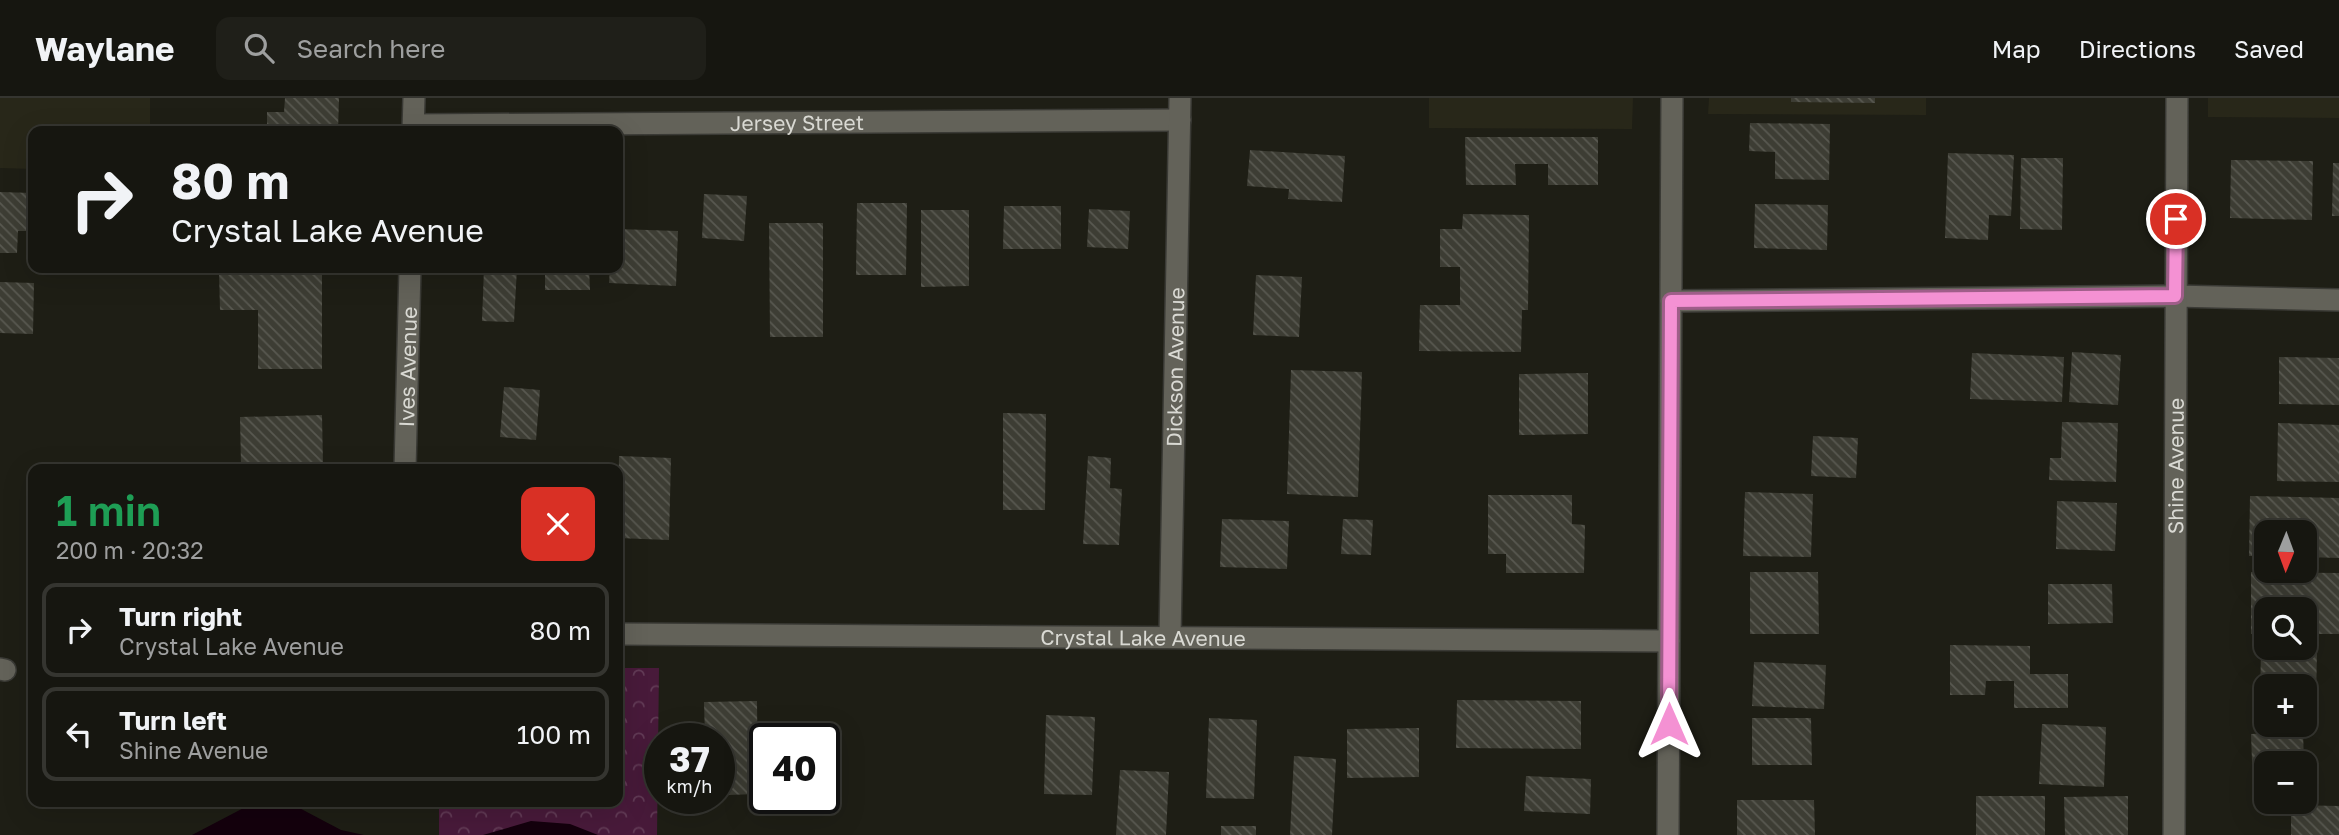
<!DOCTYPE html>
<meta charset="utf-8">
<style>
body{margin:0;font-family:"Golos Text",sans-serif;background:#1f1f19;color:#f1f3f6;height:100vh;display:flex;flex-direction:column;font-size:26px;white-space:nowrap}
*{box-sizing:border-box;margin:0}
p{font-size:23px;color:#9e9f9f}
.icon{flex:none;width:38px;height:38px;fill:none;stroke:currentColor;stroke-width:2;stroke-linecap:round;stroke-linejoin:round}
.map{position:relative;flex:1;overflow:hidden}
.details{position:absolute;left:28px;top:366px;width:595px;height:343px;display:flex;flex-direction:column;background:#161610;border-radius:14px;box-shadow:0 7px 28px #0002,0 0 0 2px #353530}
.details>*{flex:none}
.guide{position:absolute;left:28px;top:28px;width:595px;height:147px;border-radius:14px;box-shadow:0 7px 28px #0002,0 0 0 2px #353530;background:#161610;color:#f1f3f6;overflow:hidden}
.needle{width:46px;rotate:181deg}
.fabs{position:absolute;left:2254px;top:422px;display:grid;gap:14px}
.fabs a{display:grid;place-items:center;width:63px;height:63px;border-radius:14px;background:#161610;box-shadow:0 7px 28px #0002,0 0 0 2px #353530;font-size:35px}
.speed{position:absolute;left:644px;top:625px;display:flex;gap:14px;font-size:35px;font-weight:700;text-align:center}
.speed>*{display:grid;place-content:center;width:91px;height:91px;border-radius:50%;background:#161610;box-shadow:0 7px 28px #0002,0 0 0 2px #353530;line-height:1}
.speed small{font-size:18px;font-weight:400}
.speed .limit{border:4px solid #111;border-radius:10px;background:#fff;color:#111}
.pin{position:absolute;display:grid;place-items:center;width:60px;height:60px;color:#fff;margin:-30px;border:4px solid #fff;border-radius:50%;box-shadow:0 2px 7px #0007}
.me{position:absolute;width:77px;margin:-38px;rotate:0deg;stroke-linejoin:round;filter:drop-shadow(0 0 5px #0008)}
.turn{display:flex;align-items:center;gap:24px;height:147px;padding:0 28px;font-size:32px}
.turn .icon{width:91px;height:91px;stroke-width:2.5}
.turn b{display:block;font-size:49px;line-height:60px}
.round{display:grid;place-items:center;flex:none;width:74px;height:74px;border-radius:14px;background:#1f1f19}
.headline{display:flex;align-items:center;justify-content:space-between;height:119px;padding:0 28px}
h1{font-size:42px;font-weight:600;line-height:52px;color:#1e9e55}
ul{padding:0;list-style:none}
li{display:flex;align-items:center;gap:21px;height:94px;margin:0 14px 10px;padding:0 14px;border:4px solid #353530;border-radius:14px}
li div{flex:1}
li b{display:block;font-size:26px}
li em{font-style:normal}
header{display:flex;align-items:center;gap:42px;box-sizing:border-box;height:98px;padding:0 35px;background:#161610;border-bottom:2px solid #353530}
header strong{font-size:33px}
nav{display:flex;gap:38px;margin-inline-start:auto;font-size:24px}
.search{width:490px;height:63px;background:#1f1f19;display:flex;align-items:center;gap:18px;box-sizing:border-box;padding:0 24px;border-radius:14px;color:#9e9f9f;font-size:26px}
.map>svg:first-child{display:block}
.built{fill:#282719}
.park{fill:url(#park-crowns)}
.water{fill:#14000d}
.building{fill:url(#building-back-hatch)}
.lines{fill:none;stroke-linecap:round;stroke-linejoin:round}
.minor-casing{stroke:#3a3a35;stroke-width:24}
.minor{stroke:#636259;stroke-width:21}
.route-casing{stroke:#9f5e89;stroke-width:18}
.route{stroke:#f491d3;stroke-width:12}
.labels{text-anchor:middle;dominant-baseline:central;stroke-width:5;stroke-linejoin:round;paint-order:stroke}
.street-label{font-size:21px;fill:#d9d9d3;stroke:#15140d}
</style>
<header>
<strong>Waylane</strong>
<div class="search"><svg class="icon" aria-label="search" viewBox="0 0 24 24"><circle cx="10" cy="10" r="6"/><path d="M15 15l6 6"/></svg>Search here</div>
<nav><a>Map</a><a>Directions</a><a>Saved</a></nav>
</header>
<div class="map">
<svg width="2339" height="737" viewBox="0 0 2339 737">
<defs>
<pattern id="park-crowns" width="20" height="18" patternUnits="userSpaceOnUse" patternTransform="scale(1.75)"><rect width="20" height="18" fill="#481a3a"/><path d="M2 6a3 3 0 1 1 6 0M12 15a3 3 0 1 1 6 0" fill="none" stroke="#623b56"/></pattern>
<pattern id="building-back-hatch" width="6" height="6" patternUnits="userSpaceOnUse" patternTransform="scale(1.75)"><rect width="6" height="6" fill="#3d3d34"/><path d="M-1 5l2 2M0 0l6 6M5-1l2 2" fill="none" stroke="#585850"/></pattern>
</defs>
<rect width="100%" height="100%" fill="#1e1e15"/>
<path class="built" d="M0 0H150V33H33V71L0 70Z
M1429 0H1633L1632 31 1429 30Z
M1709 0H1926V17L1708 16Z
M2208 0H2339V20L2208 19Z"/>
<path class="park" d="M618 570H659L657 737H439V704H618Z"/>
<path class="water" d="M255 704H288L341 732 364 737H192Z
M531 723 570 726 598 737H483Z"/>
<path class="building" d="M285 0H339L338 33H267V14H284Z
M1791 0H1875V5L1791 4Z
M1750 25 1830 26 1829 82 1775 81V54L1749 53Z
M1465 39H1598V87H1548V66H1515L1516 87H1466Z
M1250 52 1345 58 1342 104 1288 101 1289 91 1247 88Z
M1948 55 2014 57 2011 118 1989 117 1988 142 1945 140Z
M2021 60H2063L2062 132 2020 131Z
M2231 62 2313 63 2312 122 2230 120Z
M2333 65H2339V118H2332Z
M0 94 33 95V133H18L17 155H0Z
M704 96 747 98 744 143 702 140Z
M857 105H907L906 177H856Z
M1755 106 1828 107 1827 152 1754 150Z
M1004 108H1061V151H1003Z
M1089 111 1130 113 1128 151 1087 149Z
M921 112H969V188L921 189Z
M1463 116 1529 117 1528 212H1522L1521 254 1419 253 1420 207H1460V169H1440V131H1462Z
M769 125H823V239H770Z
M618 131 678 133 676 188 609 185 610 170H618Z
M484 170H517L514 224 482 223Z
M545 170H589L590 192H545Z
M219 175H322V271H258V212H220Z
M1256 177 1302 179 1299 239 1253 237Z
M0 184 34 185 33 236 0 235Z
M2072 254 2121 257 2118 307 2069 304Z
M1972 255 2064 259 2062 304 1970 301Z
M2279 259 2339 260V307L2279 306Z
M1291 272 1362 274 1358 399 1287 396Z
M1588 275V336L1519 337V276Z
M504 289 540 292 536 342 500 339Z
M1003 315 1046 316 1045 412H1003Z
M322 317 323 367 241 368 240 319Z
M2062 324 2118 325 2116 384 2049 382 2050 360H2061Z
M2278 325 2339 327V384L2277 383Z
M1813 338 1858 340 1856 380 1811 378Z
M619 358 671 360 669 442 618 440Z
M1088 358 1111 360 1110 390 1122 391 1119 447 1083 446Z
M1745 394 1813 396 1811 459 1743 458Z
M1488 397H1572V426L1585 427 1584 475H1506V456H1488Z
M2250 398 2339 400V460L2305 459V434H2266V458H2249Z
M2057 403 2117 405 2115 453 2056 451Z
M1222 421 1289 423 1287 471 1220 469Z
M1343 421 1373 422 1371 457 1341 456Z
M1750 474H1818L1819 536H1750Z
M2251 474 2339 475V536H2305V511H2266V536H2251Z
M2048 486H2112L2113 525 2048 526Z
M1950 547 2030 548V576H2068V610H2014V583H1986L1985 597H1950Z
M2261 549 2317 550 2316 608H2305V588H2266V608H2260Z
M1754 564 1826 567 1824 611 1752 608Z
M1457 602 1581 603V651L1456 650Z
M757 603 758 696 727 697 726 667H719V640H705L704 604Z
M1046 617 1095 619 1092 697 1044 696Z
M1209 620 1257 622 1254 701 1206 700Z
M1752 620H1811L1812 667H1752Z
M2042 626 2106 629 2104 689 2039 686Z
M1419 630V679L1347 680V631Z
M2303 634 2304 665H2266V690H2253L2251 636Z
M1294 658 1336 661 1332 737H1290Z
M1120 672 1169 674 1166 737H1116Z
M1526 678 1591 681 1590 716 1524 713Z
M1976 698H2045V737H1976Z
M2128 698V737H2065L2064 699Z
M1737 702H1814L1815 737H1737Z
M2291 707 2339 708V737H2291Z
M1221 728H1256V737H1221Z"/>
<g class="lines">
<g class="minor-casing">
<g id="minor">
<path id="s1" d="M414 27 1180 22"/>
<path d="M413 33 414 0"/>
<path d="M1671 203 2175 198 2339 202"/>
<path id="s2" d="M405 371 410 170"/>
<path id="s3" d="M618 536 1669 543"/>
<path id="s4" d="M1170 539 1180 0"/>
<path d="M0 571 5 572"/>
<path d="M1668 737 1672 0"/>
<path id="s5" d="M2174 737 2177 0"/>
</g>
</g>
<use href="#minor" class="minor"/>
</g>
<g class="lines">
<g class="route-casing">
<path id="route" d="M1669 626 1671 203 2175 198 2176 121"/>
</g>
<use href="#route" class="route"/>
</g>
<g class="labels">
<g class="street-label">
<text stroke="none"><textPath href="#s1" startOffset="383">Jersey Street</textPath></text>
<text stroke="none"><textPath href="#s2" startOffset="102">Ives Avenue</textPath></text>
<text stroke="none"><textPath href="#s4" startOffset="270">Dickson Avenue</textPath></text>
<text stroke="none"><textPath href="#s5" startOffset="369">Shine Avenue</textPath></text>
<text stroke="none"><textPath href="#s3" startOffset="525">Crystal Lake Avenue</textPath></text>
</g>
</g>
</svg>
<div class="fabs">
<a><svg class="needle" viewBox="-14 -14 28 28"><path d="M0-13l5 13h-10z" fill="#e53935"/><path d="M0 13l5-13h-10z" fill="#9e9f9f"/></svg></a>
<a><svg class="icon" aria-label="search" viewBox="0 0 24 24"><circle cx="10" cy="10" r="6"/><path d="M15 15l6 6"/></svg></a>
<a>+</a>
<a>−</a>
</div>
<div class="speed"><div>37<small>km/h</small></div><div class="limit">40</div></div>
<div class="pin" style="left:2176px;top:121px;background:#d93025"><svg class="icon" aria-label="arrive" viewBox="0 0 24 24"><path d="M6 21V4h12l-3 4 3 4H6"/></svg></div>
<svg class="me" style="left:1669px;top:626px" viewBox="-20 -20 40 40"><path d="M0-17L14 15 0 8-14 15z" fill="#f491d3" stroke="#fff" stroke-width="4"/></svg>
<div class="guide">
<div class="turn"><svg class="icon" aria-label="right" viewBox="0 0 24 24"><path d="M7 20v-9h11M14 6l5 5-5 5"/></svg><div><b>80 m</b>Crystal Lake Avenue</div></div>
</div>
<section class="details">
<div class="headline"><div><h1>1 min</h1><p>200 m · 20:32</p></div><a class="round" style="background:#d93025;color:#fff"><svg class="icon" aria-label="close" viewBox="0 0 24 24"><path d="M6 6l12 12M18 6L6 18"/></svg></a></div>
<ul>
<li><svg class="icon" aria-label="right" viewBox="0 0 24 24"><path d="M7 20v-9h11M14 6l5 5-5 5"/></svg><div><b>Turn right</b><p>Crystal Lake Avenue</p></div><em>80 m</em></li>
<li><svg class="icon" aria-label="left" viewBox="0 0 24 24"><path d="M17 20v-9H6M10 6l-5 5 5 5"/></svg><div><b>Turn left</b><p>Shine Avenue</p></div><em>100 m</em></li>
</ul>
</section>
</div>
